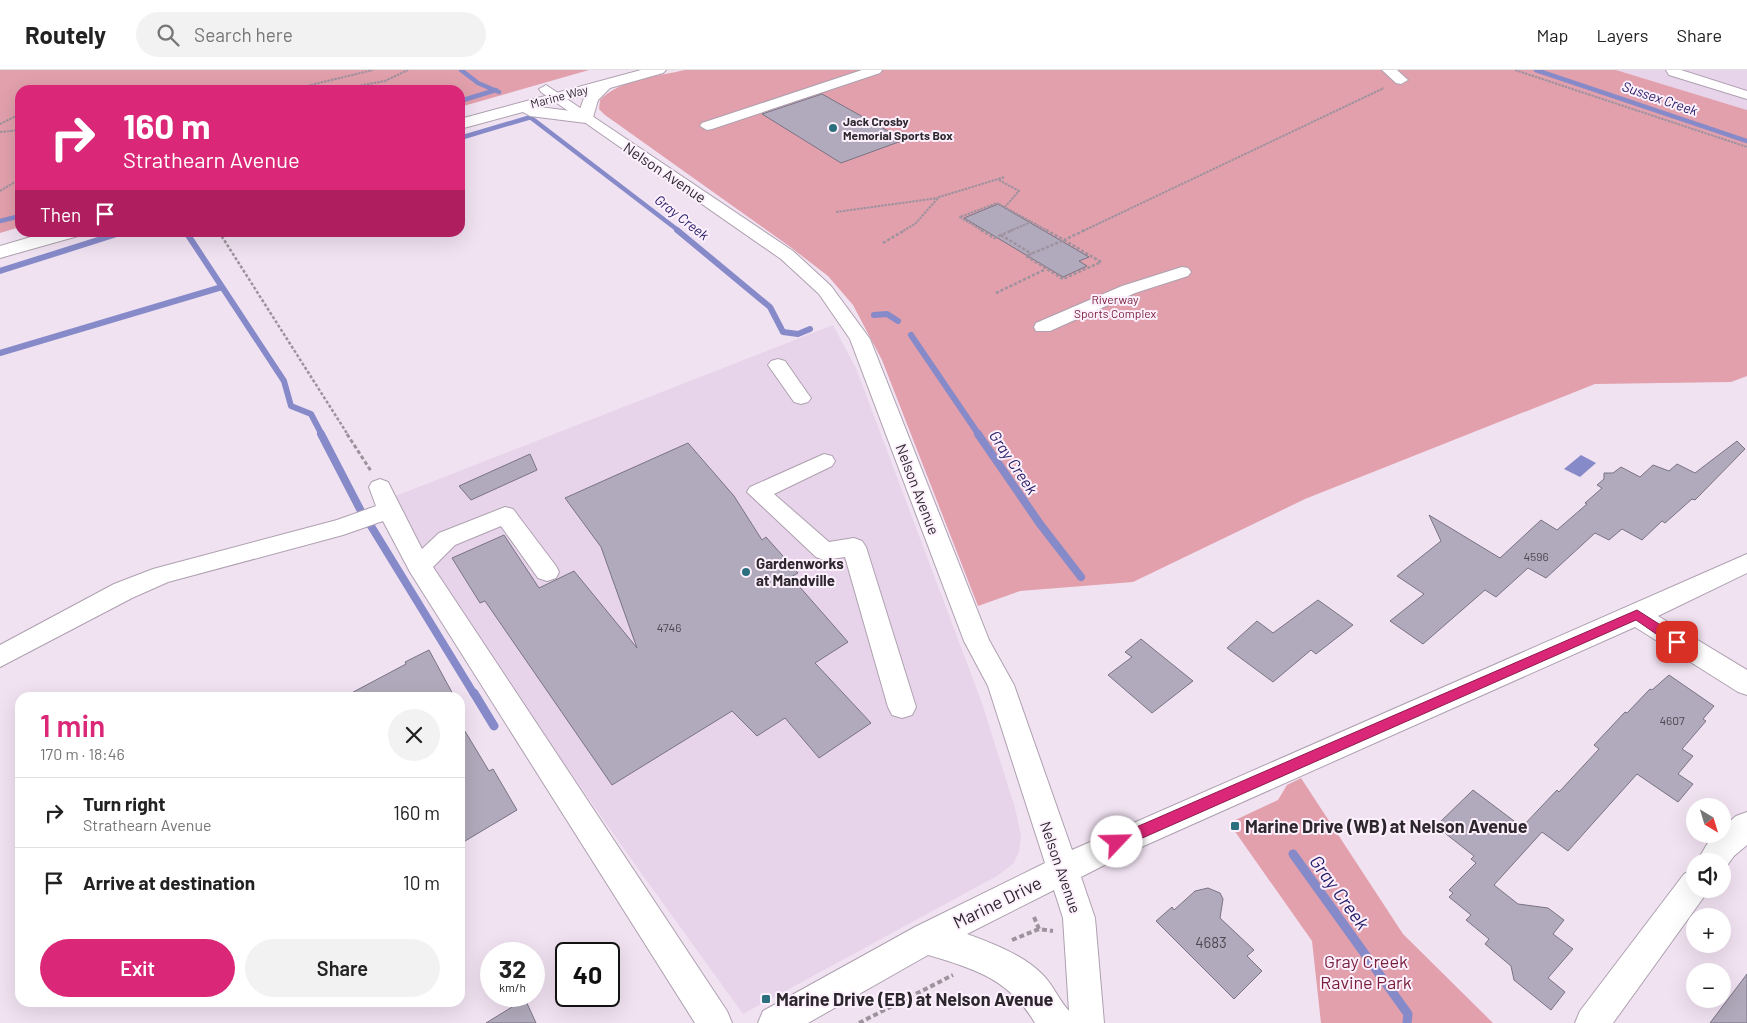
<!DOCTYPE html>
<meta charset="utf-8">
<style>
body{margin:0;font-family:Barlow,sans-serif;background:#f2f2f2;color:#222;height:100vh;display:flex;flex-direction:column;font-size:19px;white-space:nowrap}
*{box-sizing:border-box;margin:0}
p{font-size:16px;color:#767676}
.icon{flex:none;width:28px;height:28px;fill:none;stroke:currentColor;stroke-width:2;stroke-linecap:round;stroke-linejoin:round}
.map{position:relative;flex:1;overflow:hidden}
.drawer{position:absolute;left:15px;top:622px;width:450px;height:315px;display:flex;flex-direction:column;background:#fff;border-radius:15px;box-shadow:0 5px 20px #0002}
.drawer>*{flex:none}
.top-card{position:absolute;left:15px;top:15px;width:450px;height:152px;border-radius:15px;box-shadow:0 5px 20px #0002;background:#db2777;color:#fff;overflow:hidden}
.needle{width:32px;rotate:142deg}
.buttons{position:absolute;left:1686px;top:728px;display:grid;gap:10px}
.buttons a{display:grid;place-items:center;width:45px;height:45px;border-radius:50%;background:#fff;box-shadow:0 5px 20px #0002;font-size:25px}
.speed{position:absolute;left:480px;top:872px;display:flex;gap:10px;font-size:25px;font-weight:700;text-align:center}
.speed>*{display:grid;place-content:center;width:65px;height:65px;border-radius:50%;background:#fff;box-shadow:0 5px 20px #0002;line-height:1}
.speed small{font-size:12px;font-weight:400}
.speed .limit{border:2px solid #111;border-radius:8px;background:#fff;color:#111}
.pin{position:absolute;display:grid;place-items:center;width:42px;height:42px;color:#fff;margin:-21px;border-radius:10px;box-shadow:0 2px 8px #0006}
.me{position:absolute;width:55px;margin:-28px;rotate:66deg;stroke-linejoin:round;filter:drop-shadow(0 0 4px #0008)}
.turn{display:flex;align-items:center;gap:18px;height:105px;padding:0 25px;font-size:22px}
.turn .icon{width:65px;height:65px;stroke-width:2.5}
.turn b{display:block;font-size:35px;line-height:42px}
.then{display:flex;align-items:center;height:48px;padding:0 25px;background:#0003;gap:10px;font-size:19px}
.round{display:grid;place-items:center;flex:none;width:52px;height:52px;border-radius:26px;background:#f2f2f2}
.head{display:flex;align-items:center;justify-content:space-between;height:85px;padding:0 25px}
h1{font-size:30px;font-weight:600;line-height:38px;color:#db2777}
.action{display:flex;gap:10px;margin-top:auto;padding:10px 25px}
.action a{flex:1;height:58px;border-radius:30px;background:#db2777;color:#fff;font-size:20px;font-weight:600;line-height:58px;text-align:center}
.action a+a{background:#f2f2f2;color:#222}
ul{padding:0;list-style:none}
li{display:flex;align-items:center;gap:15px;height:70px;padding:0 25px;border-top:1px solid #e0e0e0}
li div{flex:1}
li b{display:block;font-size:19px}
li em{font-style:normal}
header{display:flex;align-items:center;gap:30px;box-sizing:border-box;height:70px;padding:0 25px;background:#fff;border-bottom:1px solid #e0e0e0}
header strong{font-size:24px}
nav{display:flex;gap:28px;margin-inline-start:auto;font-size:18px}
.search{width:350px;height:45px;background:#f2f2f2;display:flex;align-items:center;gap:12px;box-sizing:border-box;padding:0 18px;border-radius:28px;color:#767676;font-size:19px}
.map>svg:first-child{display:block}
.built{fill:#e8d4ea}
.green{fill:#e1a0ac}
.water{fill:#868ac9}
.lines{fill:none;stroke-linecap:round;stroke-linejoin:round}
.stream-far3{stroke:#868ac9;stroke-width:4.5}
.stream-far2{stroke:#868ac9;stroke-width:6}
.stream-far1{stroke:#868ac9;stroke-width:8}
.stream{stroke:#868ac9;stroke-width:9}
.building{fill:#b1aabc;stroke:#797384}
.minor-casing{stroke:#aea0b0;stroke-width:2}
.major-casing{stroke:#aea0b0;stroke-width:2}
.path-far3{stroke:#9d929e;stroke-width:2;stroke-dasharray:2.5 1;stroke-linecap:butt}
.path-far2{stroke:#9d929e;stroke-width:2.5;stroke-dasharray:3 2;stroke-linecap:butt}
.path-far1{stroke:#9d929e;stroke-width:3;stroke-dasharray:4 2.5;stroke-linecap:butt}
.path{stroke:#9d929e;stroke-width:4;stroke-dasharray:5 3;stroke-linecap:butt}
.minor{fill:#fff;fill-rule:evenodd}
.major{fill:#fff;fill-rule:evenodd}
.route{fill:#db2777;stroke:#8e194d}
.poi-dot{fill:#2b6f7f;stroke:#fdf0fd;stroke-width:2}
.labels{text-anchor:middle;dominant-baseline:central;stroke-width:4;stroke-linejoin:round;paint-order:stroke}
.far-street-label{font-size:12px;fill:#2c272d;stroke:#fdf0fd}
.far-poi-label{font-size:12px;font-weight:bold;fill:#2c272d;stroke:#fdf0fd;text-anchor:start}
.far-park-label{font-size:12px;fill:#781e3a;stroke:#fdf0fd}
.number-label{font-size:12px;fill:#4d4851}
.far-water-label{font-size:14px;font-style:italic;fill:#241b66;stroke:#fdf0fd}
.street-label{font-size:15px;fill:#2c272d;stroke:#fdf0fd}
.poi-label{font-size:15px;font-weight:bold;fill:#2c272d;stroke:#fdf0fd;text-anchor:start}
.near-number-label{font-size:15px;fill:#4d4851}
.water-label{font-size:16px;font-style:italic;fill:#241b66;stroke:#fdf0fd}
.near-poi-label{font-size:18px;font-weight:bold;fill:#2c272d;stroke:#fdf0fd;text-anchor:start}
.near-street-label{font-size:18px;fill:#2c272d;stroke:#fdf0fd}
.near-park-label{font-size:18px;fill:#781e3a;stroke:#fdf0fd}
.near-water-label{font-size:19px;font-style:italic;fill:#241b66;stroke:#fdf0fd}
</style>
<header>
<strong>Routely</strong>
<div class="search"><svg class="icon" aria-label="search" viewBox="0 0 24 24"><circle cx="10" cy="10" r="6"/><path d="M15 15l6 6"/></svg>Search here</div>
<nav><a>Map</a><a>Layers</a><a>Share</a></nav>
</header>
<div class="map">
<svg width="1747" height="953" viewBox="0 0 1747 953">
<rect width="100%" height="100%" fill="#f1e2f2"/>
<path class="built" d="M1616 0H1747V40L1648 10Z
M833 255 856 298 982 633 1015 738 1021 765 1019 782 1013 794 997 806 743 944 636 796 380 432Z"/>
<path class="green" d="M0 0H589L460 37V20H20V157L0 163Z
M685 0H1616L1747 40V306L1731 312 1595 314 1305 429 1133 512 1020 521 978 536 882 290 853 235 828 206 789 176 605 45 599 39 600 30C620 9 659 6 685 0Z
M1301 708 1403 864 1493 953H1321L1312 871 1229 753 1278 730 1287 715Z"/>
<path class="water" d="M1581 385 1596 393 1580 407 1564 399Z"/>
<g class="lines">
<path class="stream-far3" d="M461 0 478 13 499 22
M1536 0 1747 71
M460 31 496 20
M530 47 679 161
M460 68 531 47
M0 151 20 146"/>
<path class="stream-far2" d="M677 160 770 237 783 262 798 264 810 259
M186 162 284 311 291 336 311 344 322 365
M0 201 123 162
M874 245 887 244 898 251
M911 265 979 365
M0 283 222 217"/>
<path class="stream-far1" d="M321 364 361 441
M978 364 1040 454 1081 507
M371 456 474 624"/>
<path class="stream" d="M474 623 494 656
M1293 784 1408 944 1407 953"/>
</g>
<path class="building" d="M822 24 904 70 841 93 762 44Z
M998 134 1089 187 1079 191 1087 196 1063 207 964 148Z
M1737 371 1745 379 1695 430 1692 429 1665 453 1662 451 1642 470 1622 459 1609 470 1595 463 1546 508 1528 498 1496 527 1485 520 1423 574 1390 551 1424 524 1397 506 1441 471 1429 445 1500 488 1541 450 1557 460 1587 434 1585 433 1602 418 1597 415 1604 409V403H1613L1621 397 1640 407 1653 395 1669 401 1677 394 1695 403Z
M688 373 734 426 762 470 766 467 798 503 791 507 848 572 815 593 871 653 819 688 785 648 757 666 732 641 612 715 485 531 480 533 452 488 504 465 539 518 574 501 637 578 601 477 565 428Z
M530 384 537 400 471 430 459 416Z
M1318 530 1353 555 1316 584 1311 580 1273 612 1227 578 1257 551 1273 563Z
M1141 569 1193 611 1152 643 1108 605 1132 587 1125 582Z
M429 580 455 628H342L406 594 405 592Z
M1669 605 1714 636 1703 649 1706 651 1682 679 1693 686 1678 704 1693 714 1678 732 1637 704 1568 781 1542 762 1494 815 1518 834 1548 838 1564 850 1553 864 1573 879 1548 908 1565 922 1551 940 1514 910 1511 896 1485 874 1489 869 1466 850 1471 845 1449 827 1453 823 1449 820 1476 793 1471 789 1474 786 1436 756 1473 720 1522 757 1557 720 1559 722 1599 679 1594 675 1625 642 1627 643 1650 619 1652 620Z
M460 653 489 701 493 699 517 740 460 774Z
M1208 818 1220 823 1223 829 1220 848 1254 880 1247 886 1262 901 1234 929 1156 851 1172 837 1174 840 1195 821Z
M1747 904V953H1710Z
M525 929 536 953H486Z"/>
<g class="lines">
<g class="minor-casing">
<path id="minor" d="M862 0H882L880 3 712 59 707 60 700 56 702 53Z
M1382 0H1397L1408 10 1401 14 1396 13Z
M1666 0H1681L1747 21V29L1669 5Z
M546 15 793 181 831 216 870 269 989 570 1014 615 1072 780 1747 484V503L1658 546 1747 600V625L1738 622 1635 557 1128 783 1081 807 1095 848 1104 953H1035C1009 909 975 899 928 885L808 953H758L763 941 915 857 1045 793 988 616 964 571 850 269 819 224 781 189 541 22 539 19ZM1054 820 1063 848 1069 941C1059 930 1054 917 1044 906 1024 885 994 874 967 864Z
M1182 197 1188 198 1191 202 1188 206 1135 223 1050 261H1036L1034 257 1036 253 1122 216Z
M778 289 785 291 808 324 811 328 808 332 801 334 794 332 768 295 771 291Z
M824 384 832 386 835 391 832 396 774 424 829 472 854 468 862 471 866 477 916 637 912 645 902 648 892 645 888 637 845 487 824 490 816 487 747 422 750 417Z
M380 409 388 412 422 479 439 463 505 437 513 439 556 496 559 502 556 508 547 511 538 508 501 456 455 475 433 497 727 941 732 953H695L410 502 383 451 343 465 168 512 132 528 0 597V575L114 514 153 499 337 450 376 436 369 417 372 412Z
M1747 742V775L1734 786 1723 801 1722 791H1697L1712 766 1722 764V758L1736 746Z
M1695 799V819H1709L1706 824 1613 953H1575L1580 941 1684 804Z"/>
</g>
<g class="major-casing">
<path id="major" d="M641 0H666L663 3 610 18 598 30 592 51 586 53 530 46 523 42 460 59V49ZM585 25 579 42 539 37Z
M48 162H80L78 166 0 188V176Z"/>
</g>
<path class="path-far3" d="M1515 0 1747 77
M290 20 373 0
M336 20 385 11 408 0
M0 54 20 44
M0 62 20 60
M999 110 1019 121 1005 137
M0 121 20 109
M836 142 938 128
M903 161 915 154 939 127 1005 107
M983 161 960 147 997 133 1048 161
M1010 161 1031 152
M1083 161 1384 18"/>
<path class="path-far2" d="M981 160 994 168 1013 160
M1046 160 1064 170 1085 160
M219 162 348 365
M1001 165 1032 184
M1064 170 1101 192 1063 209 1026 186Z
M883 173 905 160
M996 223 1046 199"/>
<path class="path-far1" d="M347 364 371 401"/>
<path class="path" d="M1034 847 1039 859 1053 861
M1012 870 1039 859
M859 953 953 905"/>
<use href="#minor" class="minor"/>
<use href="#major" class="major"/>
</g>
<path class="route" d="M1637 540 1681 568 1683 572 1681 575H1672L1636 550 1122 777 1117 779 1111 777 1109 772 1111 768Z"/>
<g class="poi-dot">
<circle cx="833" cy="58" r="5"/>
<circle cx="746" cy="502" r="5"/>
<rect x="1230" y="751" width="10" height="10" rx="2.5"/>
<rect x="761" y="924" width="10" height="10" rx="2.5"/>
</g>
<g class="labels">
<g class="far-street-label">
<text transform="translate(559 26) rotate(-15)">Marine Way</text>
</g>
<g class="far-poi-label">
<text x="843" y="51">Jack Crosby<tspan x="843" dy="14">Memorial Sports Box</tspan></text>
</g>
<g class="far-park-label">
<text x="1115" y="229">Riverway<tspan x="1115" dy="14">Sports Complex</tspan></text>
</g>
<g class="number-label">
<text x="1536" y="486">4596</text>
<text x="669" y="557">4746</text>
<text x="1672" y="650">4607</text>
</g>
<g class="far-water-label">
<text transform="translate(1660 28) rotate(19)">Sussex Creek</text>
<text transform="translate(682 147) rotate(38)">Gray Creek</text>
</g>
<g class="street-label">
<text transform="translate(665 102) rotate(34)">Nelson Avenue</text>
<text transform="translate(918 419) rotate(69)">Nelson Avenue</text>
<text transform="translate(1061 797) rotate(71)">Nelson Avenue</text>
</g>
<g class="poi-label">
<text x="756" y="493">Gardenworks<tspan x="756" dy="17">at Mandville</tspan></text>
</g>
<g class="near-number-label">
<text x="1211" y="872">4683</text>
</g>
<g class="water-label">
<text transform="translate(1014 392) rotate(56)">Gray Creek</text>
</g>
<g class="near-poi-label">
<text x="1245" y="756">Marine Drive (WB) at Nelson Avenue</text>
<text x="776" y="929">Marine Drive (EB) at Nelson Avenue</text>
</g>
<g class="near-street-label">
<text transform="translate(997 832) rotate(-26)">Marine Drive</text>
</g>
<g class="near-park-label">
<text x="1366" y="891">Gray Creek<tspan x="1366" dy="21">Ravine Park</tspan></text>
</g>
<g class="near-water-label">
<text transform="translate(1340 822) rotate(54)">Gray Creek</text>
</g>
</g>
</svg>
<div class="buttons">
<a><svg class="needle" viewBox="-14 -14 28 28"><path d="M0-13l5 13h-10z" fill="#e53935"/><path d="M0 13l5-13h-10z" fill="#767676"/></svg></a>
<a><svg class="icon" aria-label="sound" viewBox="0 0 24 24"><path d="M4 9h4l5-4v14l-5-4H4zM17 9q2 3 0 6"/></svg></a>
<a>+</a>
<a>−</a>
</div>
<div class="speed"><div>32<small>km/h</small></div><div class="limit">40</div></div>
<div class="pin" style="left:1677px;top:572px;background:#d93025"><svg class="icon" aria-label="arrive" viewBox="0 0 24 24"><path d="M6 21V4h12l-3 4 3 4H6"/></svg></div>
<svg class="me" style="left:1117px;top:772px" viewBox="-20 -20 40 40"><circle r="19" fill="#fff"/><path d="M0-13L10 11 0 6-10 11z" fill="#db2777"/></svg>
<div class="top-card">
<div class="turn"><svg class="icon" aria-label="right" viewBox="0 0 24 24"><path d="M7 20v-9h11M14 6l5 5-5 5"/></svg><div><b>160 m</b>Strathearn Avenue</div></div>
<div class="then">Then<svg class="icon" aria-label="arrive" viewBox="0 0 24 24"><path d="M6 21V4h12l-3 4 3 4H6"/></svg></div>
</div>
<section class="drawer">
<div class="head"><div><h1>1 min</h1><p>170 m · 18:46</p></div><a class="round"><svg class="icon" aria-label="close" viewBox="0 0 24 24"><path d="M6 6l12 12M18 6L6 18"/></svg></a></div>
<ul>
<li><svg class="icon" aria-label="right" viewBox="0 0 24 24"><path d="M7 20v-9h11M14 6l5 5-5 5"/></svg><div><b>Turn right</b><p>Strathearn Avenue</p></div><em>160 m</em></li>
<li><svg class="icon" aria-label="arrive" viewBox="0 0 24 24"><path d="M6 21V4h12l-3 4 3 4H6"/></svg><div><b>Arrive at destination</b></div><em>10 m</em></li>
</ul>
<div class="action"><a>Exit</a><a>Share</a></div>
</section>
</div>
